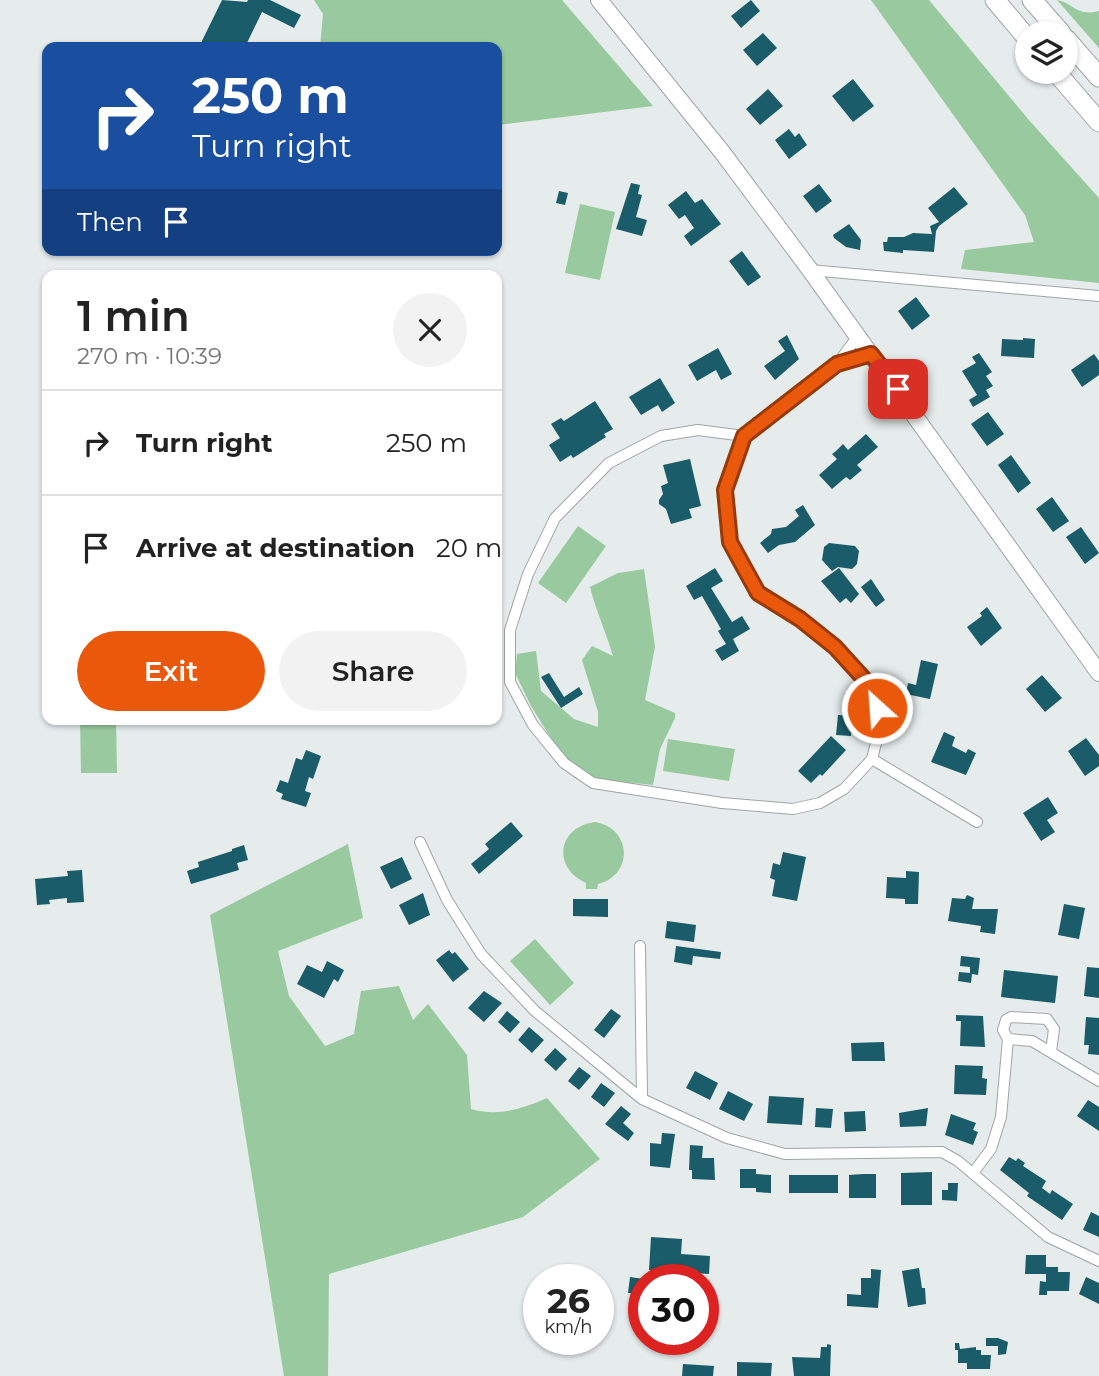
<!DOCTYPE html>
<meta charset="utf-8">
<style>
body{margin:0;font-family:Montserrat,sans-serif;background:#f2f2f2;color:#222;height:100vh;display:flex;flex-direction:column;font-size:26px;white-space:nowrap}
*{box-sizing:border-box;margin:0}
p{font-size:23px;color:#767676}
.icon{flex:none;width:38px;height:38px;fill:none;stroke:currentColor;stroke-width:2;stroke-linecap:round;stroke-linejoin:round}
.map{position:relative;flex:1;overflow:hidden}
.drawer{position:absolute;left:42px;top:270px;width:460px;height:455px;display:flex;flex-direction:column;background:#fff;border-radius:14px;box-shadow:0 2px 5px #0004}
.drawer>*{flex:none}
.top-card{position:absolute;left:42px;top:42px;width:460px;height:214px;border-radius:14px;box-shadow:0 2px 5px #0004;background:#1a4fa0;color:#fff;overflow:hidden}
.buttons{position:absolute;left:1015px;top:21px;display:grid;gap:14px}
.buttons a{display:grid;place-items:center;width:63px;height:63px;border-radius:50%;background:#fff;box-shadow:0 2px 5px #0004;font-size:35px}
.speed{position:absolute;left:523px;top:1264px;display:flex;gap:14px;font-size:35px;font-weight:700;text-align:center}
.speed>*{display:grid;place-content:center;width:91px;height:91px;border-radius:50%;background:#fff;box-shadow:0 2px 5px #0004;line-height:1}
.speed small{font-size:18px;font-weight:400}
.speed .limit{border:10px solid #d22;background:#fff;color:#111}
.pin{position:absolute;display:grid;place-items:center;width:60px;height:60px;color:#fff;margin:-30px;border-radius:14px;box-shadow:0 4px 10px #0006}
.me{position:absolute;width:77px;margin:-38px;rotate:334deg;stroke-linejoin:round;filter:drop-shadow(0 0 5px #0008)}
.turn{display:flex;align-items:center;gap:24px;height:147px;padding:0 35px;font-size:32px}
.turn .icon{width:91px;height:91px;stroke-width:2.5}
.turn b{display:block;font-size:49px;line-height:60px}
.then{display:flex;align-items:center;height:66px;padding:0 35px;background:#0003;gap:14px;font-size:26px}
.round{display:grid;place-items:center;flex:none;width:74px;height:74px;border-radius:37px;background:#f2f2f2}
.summary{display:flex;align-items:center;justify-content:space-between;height:119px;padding:0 35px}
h1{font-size:42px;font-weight:600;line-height:52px}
.cta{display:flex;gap:14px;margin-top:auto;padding:14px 35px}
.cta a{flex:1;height:80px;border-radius:42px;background:#ea580c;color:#fff;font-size:28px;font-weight:600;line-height:80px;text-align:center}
.cta a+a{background:#f2f2f2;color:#222}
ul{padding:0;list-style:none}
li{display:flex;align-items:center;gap:21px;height:105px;padding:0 35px;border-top:2px solid #e0e0e0}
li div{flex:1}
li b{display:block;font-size:26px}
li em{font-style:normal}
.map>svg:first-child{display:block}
.green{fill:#99c99f}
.building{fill:#1a5c69}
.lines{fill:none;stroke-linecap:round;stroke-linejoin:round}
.street-casing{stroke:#9ea5a4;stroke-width:12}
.secondary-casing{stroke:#9ea5a4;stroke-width:18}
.highway-casing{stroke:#9ea5a4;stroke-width:21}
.street{stroke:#fff;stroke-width:10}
.secondary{stroke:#fff;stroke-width:16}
.highway{stroke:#fff;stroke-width:19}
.route-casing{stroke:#983908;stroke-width:18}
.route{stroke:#ea580c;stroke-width:12}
</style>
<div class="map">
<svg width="1099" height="1376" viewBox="0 0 1099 1376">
<rect width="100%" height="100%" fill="#e5eceb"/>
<path class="green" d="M314 0H562L653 106 497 125V47H320L323 14Z
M871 0H929L1028 119 1099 198V283L961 269 965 250 1034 242 1025 215Z
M1057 0C1074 3 1076 17 1099 11V48Z
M580 204 615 212 600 280 565 273Z
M578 526 606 546 566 603 538 583Z
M644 569 655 647 645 700 675 713V718L660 749 653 785 594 779 562 756 531 706 515 673 517 654 536 651 541 691 574 719 598 727V712L582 660 592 646 613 656C606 632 596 611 590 587L618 573Z
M80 719H116L117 773H81Z
M668 739 735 749 729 781 663 771Z
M595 822C632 828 634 875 598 884L597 889H586V883C552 868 557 827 595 822Z
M348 844 363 918 278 951 289 996 325 1046 354 1034 361 991 399 986 413 1020 428 1004 467 1055 471 1109C498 1117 522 1109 547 1098L600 1159 523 1217 329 1274 328 1376H284L210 915Z
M535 939 574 983 550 1005 510 961Z"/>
<path class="building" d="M222 0 247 2 248 0H270L301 15 294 28 262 12 245 47H199Z
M751 0 760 11 741 28 731 16Z
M763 33 777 48 757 66 743 50Z
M853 79 874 106 853 122 832 96Z
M768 89 783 106 760 125 746 109Z
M789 129 795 137 799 133 807 145 789 159 775 140Z
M631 183 640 185 638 194 642 195 636 217 647 220 642 236 616 229Z
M819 184 832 201 816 213 803 196Z
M954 187 968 204 939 226 936 231 934 252 903 250V253L884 251 883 242H887L888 237H904L913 233 932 234 930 226 939 222 928 208Z
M559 191 568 193 565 205 556 203Z
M686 191 695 203 702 199 721 224 691 246 684 236 694 228 685 215 679 219 668 205Z
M849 224 861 240 860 250 846 247 834 238 833 235Z
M742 251 761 277 748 286 729 261Z
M916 297 930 316 912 330 898 311Z
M787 335 799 359 775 380 764 366 785 351 778 341Z
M1023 338 1035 339 1034 358 1001 356 1002 339 1023 340Z
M718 348 732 374 721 380 716 370 697 381 688 365Z
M979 353 992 372 986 376 993 386 986 390 990 397 973 407 969 400 977 395 962 371 976 363 972 357Z
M1094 354 1099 361V375L1082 387 1071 370Z
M660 378 675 403 662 412 658 405 641 415 629 397Z
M595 401 613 429 604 434 606 437 573 458 571 455 560 462 549 445 560 438 551 424 561 418 564 421Z
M988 412 1004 434 987 446 971 424Z
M866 434 878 447 857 465 862 470 850 480 846 477 832 489 819 475 837 459 832 454 836 451 843 444 848 450Z
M1011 455 1031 483 1018 493 998 465Z
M690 459 701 506 689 509 692 518 671 524 666 509 659 504V500L663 494 661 486 668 483 663 465Z
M1052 497 1069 521 1053 532 1036 509Z
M803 505 815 525 795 542 779 545 768 553 760 543 771 534 772 529 786 527 799 516 795 510Z
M1081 527 1099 553 1085 564 1066 537Z
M829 543 855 546 859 551 857 564 852 569 838 567 832 571 822 560 824 547Z
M715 568 723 581 711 588 732 622 742 616 750 629 733 639 739 651 722 661 715 650 726 644 718 631 721 629 702 596 694 600 686 586Z
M839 568 859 594 851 603 846 598 840 603 821 581Z
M871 579 885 600 876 607 861 587Z
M987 607 1002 628 981 646 967 627 982 616 980 613Z
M921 660 938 664 930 699 906 694 908 683 916 685Z
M549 673 564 697 579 687 583 694 561 708 541 677Z
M1042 675 1062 698 1045 712 1026 689Z
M838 715 853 716 851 736 836 735Z
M944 732 955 737 952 746 966 753 968 749 976 753 966 775 931 762Z
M831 736 846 750 822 776 820 774 811 783 798 771Z
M1086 738 1099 755V766L1085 776 1068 751Z
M306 750 321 756 313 779 309 777 305 791 311 793 306 807 281 799 283 794 276 791 280 780 288 783 296 758 302 760Z
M1048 797 1058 813 1047 820 1055 832 1041 841 1023 813Z
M511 822 523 836 479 874 471 864 489 849 485 844Z
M244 845 248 860 237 863 239 870 191 884 187 871 199 867 198 862 232 851V849Z
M783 852 806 857 797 901 772 896 775 880 770 878 773 863 780 865Z
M402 857 412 879 391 889 380 867Z
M82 870 84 902 67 903V898L49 900 50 904 37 905 35 879 68 876 67 871Z
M906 871 919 872 918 904H905V899L886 898 887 877 906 878Z
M423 893 430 915 409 925 399 905Z
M967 895 974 898 972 909H998L995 934 980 932 981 926 948 921 952 898 965 899Z
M573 899H608V917L573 916Z
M1064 904 1085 908 1079 939 1058 935Z
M667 921 696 925 694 942 665 938Z
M676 946 721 952 720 959 693 956 692 965 674 962Z
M449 950 452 954 455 952 469 969 453 982 436 960Z
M961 956 980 958 978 975 972 974 971 983 958 981 959 972 970 973V967L960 966Z
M327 961 344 970 338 982 334 979 324 998 297 984 307 965 322 972Z
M1087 967 1099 968V998L1084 996Z
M1004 970 1058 976 1055 1003 1001 997Z
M484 991 502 1003 484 1022 468 1008Z
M611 1009 621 1016 604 1038 594 1030Z
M507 1011 520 1022 510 1033 498 1022Z
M956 1015 983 1016 985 1047 960 1046 961 1021H956Z
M1086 1017 1099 1018V1055L1088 1054 1089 1045H1084Z
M529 1027 544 1040 532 1053 518 1040Z
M884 1042 885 1061H852L851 1043Z
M555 1048 567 1059 556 1071 544 1060Z
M955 1065 983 1066 982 1078 987 1079 986 1095 954 1094Z
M579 1067 591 1076 579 1090 568 1081Z
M695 1071 718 1083 710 1100 686 1088Z
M601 1083 615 1093 604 1107 591 1097Z
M728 1091 753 1104 744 1121 719 1109Z
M769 1096 804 1098 802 1125 767 1123Z
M1088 1100 1099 1107V1131L1077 1116Z
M621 1106 631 1114 623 1123 634 1133 628 1141 605 1124Z
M816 1108 833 1109 831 1128 815 1127Z
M928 1108 926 1126 900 1127 899 1113Z
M865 1111 866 1131 845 1132 844 1112Z
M951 1114 976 1123 973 1130 978 1132 973 1145 945 1135Z
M662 1133 675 1134 670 1168 650 1166V1143L661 1144Z
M690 1145 703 1146 702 1158H714L715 1180 692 1179V1170H689Z
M1009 1157 1016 1161 1018 1158 1025 1163 1023 1166 1046 1181 1042 1188 1050 1194 1052 1190 1073 1204 1062 1220 1027 1196 1029 1193 1000 1170Z
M740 1169H756V1174L771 1175V1193L756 1192V1188H740Z
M932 1172V1205H901V1173Z
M863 1174H876V1198H849V1175Z
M789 1175H838V1193H789Z
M948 1183H958L957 1201 942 1200V1190H948Z
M1091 1212 1099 1216V1237L1083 1230Z
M651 1237 682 1239 681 1254 710 1256 709 1274 649 1270Z
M1026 1255H1046V1267H1058V1272H1070L1069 1291H1047V1295H1039L1040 1281 1046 1282V1274H1025Z
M919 1268 922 1288H925L926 1304 908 1307 902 1271Z
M871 1269 881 1270 878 1308 847 1306V1294L861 1295V1278H871Z
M630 1277 644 1279V1294L628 1293Z
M1086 1277 1099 1283V1304L1079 1294Z
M986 1338H998L1008 1342 1006 1354 998 1355V1346H986Z
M955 1343H959L960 1349 976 1347V1350H981V1355H991L990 1369H967V1363H958V1350H955Z
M827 1344 831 1345 830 1376H794L792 1357 820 1358 821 1347H827Z
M737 1362 772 1363 771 1376H737Z
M683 1364 714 1366 713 1376H682Z"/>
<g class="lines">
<g class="street-casing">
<path id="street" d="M810 270 1099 296
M837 364 871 354
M744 436 725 490 730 542 758 593 800 619 835 647 865 680 877 708 879 731 872 759 844 789 820 803 793 809 722 803 593 783 564 763 533 725 510 682V630L528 574 555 518 609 463 661 436 698 430 744 436 837 364 858 336
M872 759 977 822
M420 842 447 900 481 954 535 1011 642 1099 727 1138 785 1154 942 1152 958 1161 1048 1237 1099 1261
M640 946 642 1099
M1051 1052 1054 1029 1047 1019 1011 1017 1006 1020 1003 1030 1008 1039 1032 1041 1099 1081
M973 1173 991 1149 1001 1117 1008 1039"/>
</g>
<g class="secondary-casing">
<path id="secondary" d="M599 0 722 152 810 270 1099 673"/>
</g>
<g class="highway-casing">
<path id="highway" d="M995 0 1027 38
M1032 0 1061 33
M1066 39 1099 77
M1056 72 1099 122"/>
</g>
<use href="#street" class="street"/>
<use href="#secondary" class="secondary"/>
<use href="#highway" class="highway"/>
</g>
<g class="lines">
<g class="route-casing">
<path id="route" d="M877 708 865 680 835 647 800 619 758 593 730 542 725 490 744 436 837 364 871 354 898 389"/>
</g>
<use href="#route" class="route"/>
</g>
</svg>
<div class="buttons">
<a><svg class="icon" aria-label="layers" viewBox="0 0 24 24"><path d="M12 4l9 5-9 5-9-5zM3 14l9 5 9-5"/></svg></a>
</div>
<div class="speed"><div>26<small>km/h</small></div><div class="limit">30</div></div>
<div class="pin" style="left:898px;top:389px;background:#d93025"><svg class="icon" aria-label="arrive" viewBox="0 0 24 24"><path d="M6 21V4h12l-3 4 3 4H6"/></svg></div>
<svg class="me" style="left:877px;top:708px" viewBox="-20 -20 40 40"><circle r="17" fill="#ea580c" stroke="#fff" stroke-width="3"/><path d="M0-11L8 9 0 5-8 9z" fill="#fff"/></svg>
<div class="top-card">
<div class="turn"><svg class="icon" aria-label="right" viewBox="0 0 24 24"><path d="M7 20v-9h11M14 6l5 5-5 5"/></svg><div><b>250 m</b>Turn right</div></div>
<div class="then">Then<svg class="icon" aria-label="arrive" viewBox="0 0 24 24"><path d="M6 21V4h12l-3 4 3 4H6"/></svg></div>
</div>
<section class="drawer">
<div class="summary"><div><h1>1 min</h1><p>270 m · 10:39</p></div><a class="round"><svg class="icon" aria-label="close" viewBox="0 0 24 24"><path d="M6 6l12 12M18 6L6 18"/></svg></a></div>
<ul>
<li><svg class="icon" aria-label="right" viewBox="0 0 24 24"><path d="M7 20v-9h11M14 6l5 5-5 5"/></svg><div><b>Turn right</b></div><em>250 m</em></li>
<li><svg class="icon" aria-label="arrive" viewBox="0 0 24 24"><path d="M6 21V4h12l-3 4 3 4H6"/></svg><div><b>Arrive at destination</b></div><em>20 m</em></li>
</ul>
<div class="cta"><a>Exit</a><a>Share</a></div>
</section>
</div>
